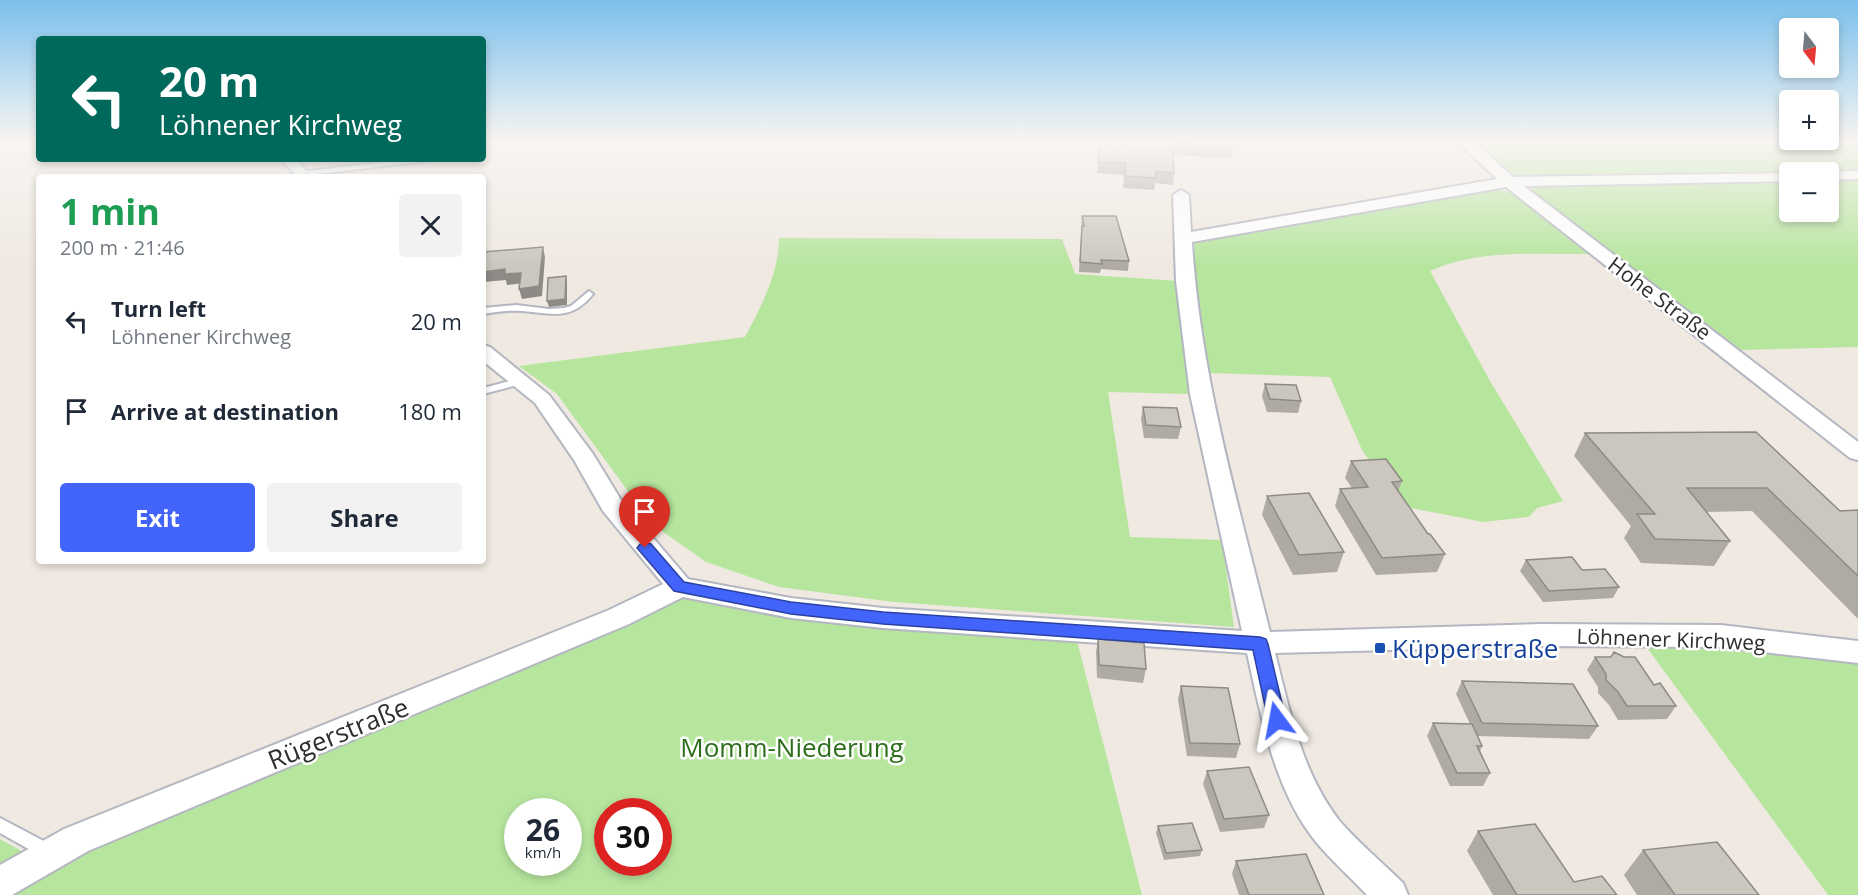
<!DOCTYPE html>
<meta charset="utf-8">
<style>
body{margin:0;font-family:"Open Sans",sans-serif;background:#f2f2f3;color:#1f2937;height:100vh;display:flex;flex-direction:column;font-size:22px;white-space:nowrap}
*{box-sizing:border-box;margin:0}
p{font-size:20px;color:#747a83}
.icon{flex:none;width:33px;height:33px;fill:none;stroke:currentColor;stroke-width:2;stroke-linecap:round;stroke-linejoin:round}
.map{position:relative;flex:1;overflow:hidden}
.sheet{position:absolute;left:36px;top:174px;width:450px;height:390px;display:flex;flex-direction:column;background:#fff;border-radius:6px;box-shadow:0 3px 9px #0003}
.sheet>*{flex:none}
.hud{position:absolute;left:36px;top:36px;width:450px;height:126px;border-radius:6px;box-shadow:0 3px 9px #0003;background:#00695c;color:#fff;overflow:hidden}
.needle{width:39px;rotate:164deg}
.fabs{position:absolute;left:1779px;top:18px;display:grid;gap:12px}
.fabs a{display:grid;place-items:center;width:60px;height:60px;border-radius:6px;background:#fff;box-shadow:0 3px 9px #0003;font-size:30px}
.speed{position:absolute;left:504px;top:798px;display:flex;gap:12px;font-size:30px;font-weight:700;text-align:center}
.speed>*{display:grid;place-content:center;width:78px;height:78px;border-radius:50%;background:#fff;box-shadow:0 3px 9px #0003;line-height:1}
.speed small{font-size:15px;font-weight:400}
.speed .limit{border:9px solid #d22;background:#fff;color:#111}
.pin{position:absolute;display:grid;place-items:center;width:51px;height:51px;color:#fff;margin:-62px -26px;border-radius:50% 50% 50% 0;rotate:-45deg;box-shadow:0 0 6px #0007}
.pin .icon{rotate:45deg}
.me{position:absolute;width:66px;margin:-33px;rotate:347deg;stroke-linejoin:round;filter:drop-shadow(0 0 4px #0008)}
.turn{display:flex;align-items:center;gap:21px;height:126px;padding:0 24px;font-size:27px}
.turn .icon{width:78px;height:78px;stroke-width:2.5}
.turn b{display:block;font-size:42px;line-height:51px}
.round{display:grid;place-items:center;flex:none;width:63px;height:63px;border-radius:6px;background:#f2f2f3}
.overview{display:flex;align-items:center;justify-content:space-between;height:102px;padding:0 24px}
h1{font-size:36px;font-weight:700;line-height:45px;color:#1e9e55}
.cta{display:flex;gap:12px;margin-top:auto;padding:12px 24px}
.cta a{flex:1;height:69px;border-radius:6px;background:#4264fb;color:#fff;font-size:24px;font-weight:700;line-height:69px;text-align:center}
.cta a+a{background:#f2f2f3;color:#1f2937}
ul{padding:0;list-style:none}
li{display:flex;align-items:center;gap:18px;height:90px;padding:0 24px}
li div{flex:1}
li b{display:block;font-size:22px}
li em{font-style:normal}
.map>svg:first-child{display:block}
.green{fill:#b6e59e;fill-rule:evenodd}
.lines{fill:none;stroke-linecap:round;stroke-linejoin:round}
.service-casing{stroke:#b4b7c1;stroke-width:4}
.minor-casing{stroke:#b4b7c1;stroke-width:4}
.service{fill:#fff;fill-rule:evenodd}
.minor{fill:#fff;fill-rule:evenodd}
.wall{fill:#afaba4}
.shaded-wall{fill:#8e8b86}
.building{fill:#cbc7bf;stroke:#8e8b86;stroke-width:1.5}
.route{fill:#4264fb;stroke:#2b41a3;stroke-width:1.5}
.transit-dot{fill:#1a4fb4;stroke:#fff;stroke-width:2}
.labels{text-anchor:middle;dominant-baseline:central;stroke-width:5;stroke-linejoin:round;paint-order:stroke}
.street-label{font-size:21px;fill:#2e2e2e;stroke:#fff}
.near-transit-label{font-size:26px;fill:#164399;stroke:#fff;text-anchor:start}
.near-street-label{font-size:26px;fill:#2e2e2e;stroke:#fff}
.near-park-label{font-size:26px;fill:#2c6e1b;stroke:#fff}
</style>
<div class="map">
<svg width="1858" height="895" viewBox="0 0 1858 895">
<rect width="100%" height="100%" fill="#efe9e1"/>
<path class="green" d="M1472 141H1858V172L1534 178 1510 174Z
M1858 178V347L1741 350 1532 191 1533 184 1789 180 1790 212H1828L1829 179Z
M1493 189 1511 192 1594 254C1540 255 1480 248 1430 271L1490 381 1563 501 1537 508 1529 517 1483 522 1401 506 1362 450 1330 377 1209 373 1191 246 1198 240Z
M779 238 1062 239 1075 274 1179 281 1192 394 1108 392 1130 537 1222 540 1234 627 894 602 779 587 706 562 652 524 557 394 519 366 745 337C761 307 779 273 779 238Z
M710 597 1073 625 1142 895H0V839L25 853 646 601ZM518 812H568V862H518ZM608 812H658V862H608Z
M1645 645 1801 656 1858 663V895H1828Z"/>
<g class="lines">
<g class="service-casing">
<path id="service" d="M409 159H429L426 161 301 176 298 174 301 172Z
M589 291 593 294C571 322 551 313 521 311 508 310 495 312 483 314V308L516 305 549 309 564 308 571 306Z
M522 378 525 379 527 381 525 383 483 394V388Z
M0 818 55 847 57 852 55 857 49 859 43 857 0 833Z"/>
</g>
<g class="minor-casing">
<path id="minor" d="M1457 141H1473L1513 177 1790 173V181L1524 186 1858 442V460L1850 458 1506 187 1192 242C1200 374 1238 503 1270 632L1541 624 1721 625 1858 641V663L1721 647 1541 646 1275 653C1290 711 1301 770 1338 819 1357 842 1382 862 1403 883L1408 895H1367C1350 877 1332 861 1316 842 1274 790 1261 716 1247 653L883 628 791 618 683 597 629 624 88 851 12 895H0V865L64 829 609 610 663 584 603 511 574 460 535 403 483 361V345L490 347 549 395 593 454 621 500 688 579 791 598 883 608 1242 631 1190 394 1176 281 1173 195 1181 190 1189 195 1191 232 1497 179Z
M281 159H296L312 177H297Z
M1858 171V179L1828 180V172H1824Z"/>
</g>
<use href="#service" class="service"/>
<use href="#minor" class="minor"/>
</g>
<path class="wall" d="M1126 141H1232L1233 146 1231 158 1173 155 1174 173 1173 185 1155 183 1154 190 1123 188 1124 175 1097 173 1099 146 1126 147Z
M1082 216 1129 261 1128 271 1101 269 1100 273 1079 272Z
M1265 384 1301 401 1298 413 1267 412 1262 396Z
M1143 407 1181 427 1178 439 1144 438 1141 419Z
M1756 432 1840 511 1858 510V619L1752 511 1706 512 1730 541 1714 566 1641 563 1624 538 1631 526 1574 456 1585 433Z
M1351 461 1402 481 1398 491 1428 534 1445 554 1437 572 1376 575 1335 506 1340 489 1352 488 1345 478Z
M1267 496 1344 552 1337 572 1293 575 1262 515Z
M1526 560 1582 570 1619 587 1613 598 1543 602 1520 571Z
M1098 639 1146 669 1143 683 1097 678 1096 652Z
M1614 652 1654 685 1676 706 1667 719 1618 720 1609 705 1598 693V687L1587 670 1595 657H1611Z
M1462 681 1598 726 1589 739 1477 736 1482 746 1480 751 1490 773 1483 786H1450L1427 736 1433 723 1470 724 1456 694Z
M1181 686 1240 744 1236 758 1187 756 1178 699Z
M1207 771 1269 815 1264 828 1220 832 1203 784Z
M1158 826 1202 850 1200 856 1164 860 1156 833Z
M1478 831 1574 882 1617 895H1493L1467 851Z
M1643 850 1759 895H1637L1624 875Z
M1236 861 1324 895H1239L1232 874Z"/>
<path class="shaded-wall" d="M543 247 545 257 542 296 522 299 519 289Z
M505 269 521 273 523 283 507 285 506 280 483 282V272Z
M566 276 567 281V305L549 307 547 301Z"/>
<path class="building" d="M1127 141H1232L1233 146 1172 143 1174 173 1156 171V178L1125 176V163L1098 162 1099 146 1127 147Z
M1082 216H1116L1129 261 1101 260 1102 264 1080 262 1082 226H1084Z
M543 247 539 286 519 289 521 273 505 274V269L483 272V252Z
M566 276 565 299 547 301 548 278Z
M1265 384 1296 385 1301 401 1270 399Z
M1143 407 1177 408 1181 427 1146 425Z
M1756 432 1840 511 1858 510V576L1767 488H1687L1730 541 1655 539 1637 514H1655L1585 433Z
M1386 459 1402 481 1392 482 1428 534H1430L1445 554 1382 558 1340 489 1368 487 1351 461Z
M1309 493 1344 552 1299 555 1267 496Z
M1572 557 1582 570 1605 569 1619 587 1549 591 1526 560Z
M1098 639 1144 643 1146 669 1099 665Z
M1614 652 1624 657H1635L1654 685 1660 683 1676 706H1627L1618 692 1606 680V674L1595 657H1611Z
M1462 681 1573 684 1598 726 1482 723Z
M1181 686 1228 688 1240 744 1190 743Z
M1433 723 1472 724 1482 746H1477L1490 773H1457Z
M1249 767 1269 815 1224 819 1207 771Z
M1192 823 1202 850 1166 853 1158 826Z
M1535 824 1574 882 1602 876 1617 895H1517L1478 831Z
M1717 842 1759 895H1675L1643 850Z
M1306 854 1324 895H1249L1236 861Z"/>
<linearGradient id="sky" x2="0" y2="1"><stop stop-color="#7abfeb"/><stop offset="0.53" stop-color="#f8f5f2"/><stop offset="1" stop-color="#f8f5f2" stop-opacity="0"/></linearGradient>
<rect width="1858" height="267" fill="url(#sky)"/>
<path class="route" d="M645 542 651 544 684 582 791 602 883 612 1260 637 1266 639 1268 644 1286 720 1284 725 1277 728 1271 725 1268 720 1253 650 883 624 791 614 674 591 637 548 640 544Z"/>
<rect class="transit-dot" x="1374" y="642" width="12" height="12" rx="3"/>
<g class="labels">
<g class="street-label">
<text transform="translate(1660 298) rotate(37)">Hohe Straße</text>
<text transform="translate(1671 639) rotate(2)">Löhnener Kirchweg</text>
</g>
<g class="near-transit-label">
<text x="1392" y="648">Küpperstraße</text>
</g>
<g class="near-street-label">
<text transform="translate(338 733) rotate(-22)">Rügerstraße</text>
</g>
<g class="near-park-label">
<text x="792" y="747">Momm-Niederung</text>
</g>
</g>
</svg>
<div class="fabs">
<a><svg class="needle" viewBox="-14 -14 28 28"><path d="M0-13l5 13h-10z" fill="#e53935"/><path d="M0 13l5-13h-10z" fill="#747a83"/></svg></a>
<a>+</a>
<a>−</a>
</div>
<div class="speed"><div>26<small>km/h</small></div><div class="limit">30</div></div>
<div class="pin" style="left:645px;top:548px;background:#d93025"><svg class="icon" aria-label="arrive" viewBox="0 0 24 24"><path d="M6 21V4h12l-3 4 3 4H6"/></svg></div>
<svg class="me" style="left:1277px;top:720px" viewBox="-20 -20 40 40"><path d="M0-17L14 15 0 8-14 15z" fill="#4264fb" stroke="#fff" stroke-width="4"/></svg>
<div class="hud">
<div class="turn"><svg class="icon" aria-label="left" viewBox="0 0 24 24"><path d="M17 20v-9H6M10 6l-5 5 5 5"/></svg><div><b>20 m</b>Löhnener Kirchweg</div></div>
</div>
<section class="sheet">
<div class="overview"><div><h1>1 min</h1><p>200 m · 21:46</p></div><a class="round"><svg class="icon" aria-label="close" viewBox="0 0 24 24"><path d="M6 6l12 12M18 6L6 18"/></svg></a></div>
<ul>
<li><svg class="icon" aria-label="left" viewBox="0 0 24 24"><path d="M17 20v-9H6M10 6l-5 5 5 5"/></svg><div><b>Turn left</b><p>Löhnener Kirchweg</p></div><em>20 m</em></li>
<li><svg class="icon" aria-label="arrive" viewBox="0 0 24 24"><path d="M6 21V4h12l-3 4 3 4H6"/></svg><div><b>Arrive at destination</b></div><em>180 m</em></li>
</ul>
<div class="cta"><a>Exit</a><a>Share</a></div>
</section>
</div>
